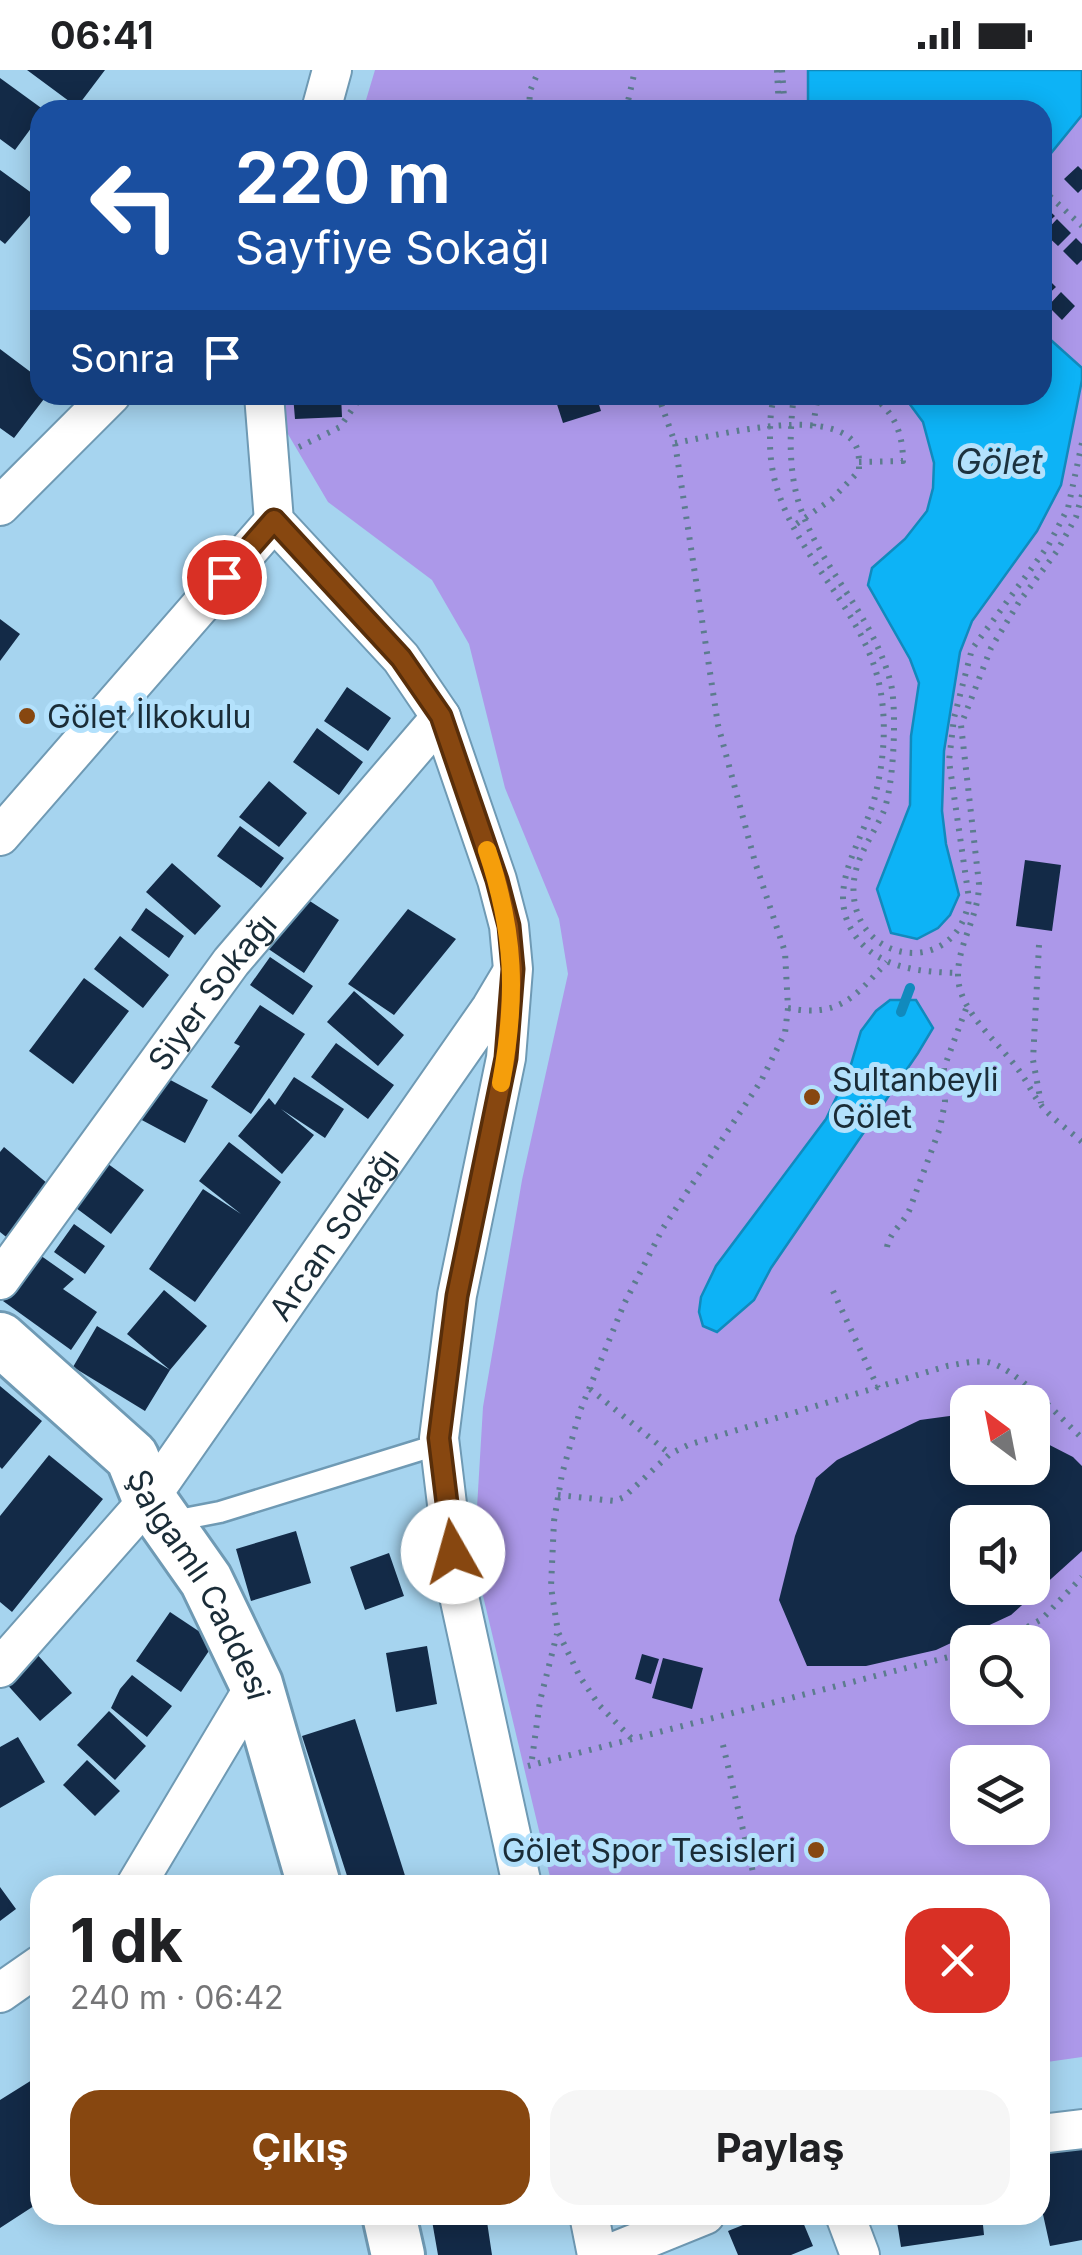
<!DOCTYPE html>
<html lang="tr">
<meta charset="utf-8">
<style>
body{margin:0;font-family:Inter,sans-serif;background:#f6f6f6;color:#202124;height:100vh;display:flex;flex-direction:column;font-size:38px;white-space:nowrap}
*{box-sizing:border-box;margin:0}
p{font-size:32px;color:#757577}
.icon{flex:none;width:55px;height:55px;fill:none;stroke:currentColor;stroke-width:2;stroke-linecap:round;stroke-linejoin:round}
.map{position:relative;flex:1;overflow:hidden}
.details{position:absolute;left:30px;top:1805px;width:1020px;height:350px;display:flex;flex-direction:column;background:#fff;border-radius:30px;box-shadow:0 5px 25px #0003}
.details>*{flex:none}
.top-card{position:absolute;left:30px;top:30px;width:1022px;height:305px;border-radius:30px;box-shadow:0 5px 25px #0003;background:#1a4fa0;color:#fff;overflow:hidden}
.needle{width:65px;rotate:328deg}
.tools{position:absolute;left:950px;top:1315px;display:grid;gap:20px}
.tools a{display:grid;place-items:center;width:100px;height:100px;border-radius:20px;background:#fff;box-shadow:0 5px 25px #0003;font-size:50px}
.pin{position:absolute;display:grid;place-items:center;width:85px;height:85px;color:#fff;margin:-42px;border:5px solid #fff;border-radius:50%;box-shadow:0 2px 10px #0007}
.me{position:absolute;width:110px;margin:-55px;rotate:353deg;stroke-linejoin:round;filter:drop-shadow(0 0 8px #0008)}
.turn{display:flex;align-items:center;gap:35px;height:210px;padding:0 40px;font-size:45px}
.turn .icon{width:130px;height:130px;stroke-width:2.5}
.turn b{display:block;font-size:70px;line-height:85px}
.then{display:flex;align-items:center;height:95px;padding:0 40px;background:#0003;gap:20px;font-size:38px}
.round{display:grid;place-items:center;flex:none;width:105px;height:105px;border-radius:30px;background:#f6f6f6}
.summary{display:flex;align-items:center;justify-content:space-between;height:170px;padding:0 40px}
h1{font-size:60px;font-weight:700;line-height:75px}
.primary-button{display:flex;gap:20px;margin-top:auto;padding:20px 40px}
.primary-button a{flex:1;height:115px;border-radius:30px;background:#874710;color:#fff;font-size:40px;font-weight:700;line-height:115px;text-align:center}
.primary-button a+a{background:#f6f6f6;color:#202124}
.status{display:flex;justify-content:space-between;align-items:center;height:70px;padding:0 50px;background:#fff;direction:ltr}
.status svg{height:28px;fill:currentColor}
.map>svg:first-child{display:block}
.green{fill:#ac98e9;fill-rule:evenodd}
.water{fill:#0db3f6;stroke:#118abd;stroke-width:2.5}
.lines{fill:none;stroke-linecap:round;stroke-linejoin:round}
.stream{stroke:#118abd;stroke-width:10}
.building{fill:#132a47;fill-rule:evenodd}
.lane-casing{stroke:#6f9ab4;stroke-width:25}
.street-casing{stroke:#6f9ab4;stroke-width:42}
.secondary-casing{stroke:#6f9ab4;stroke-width:58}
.path{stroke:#5c7c8e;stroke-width:6;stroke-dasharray:2.5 8;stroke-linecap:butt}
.lane{stroke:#fff;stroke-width:20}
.street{stroke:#fff;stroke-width:38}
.secondary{stroke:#fff;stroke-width:52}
.route-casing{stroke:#582e0a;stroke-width:25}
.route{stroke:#874710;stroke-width:18}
.slow{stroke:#f59e0b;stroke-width:18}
.poi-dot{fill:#874710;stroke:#b3e1fc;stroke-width:4}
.labels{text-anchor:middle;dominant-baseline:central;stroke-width:10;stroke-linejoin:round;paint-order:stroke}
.poi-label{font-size:32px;fill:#1a2c37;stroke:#b3e1fc;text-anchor:start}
.street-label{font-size:32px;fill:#1a2c37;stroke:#b3e1fc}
.water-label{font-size:35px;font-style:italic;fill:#1c323f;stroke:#b3e1fc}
</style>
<div class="status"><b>06:41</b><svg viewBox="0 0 49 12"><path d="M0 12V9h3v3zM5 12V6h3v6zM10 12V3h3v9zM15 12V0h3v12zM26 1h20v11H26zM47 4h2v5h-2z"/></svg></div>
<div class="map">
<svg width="1082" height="2185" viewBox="0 0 1082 2185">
<rect width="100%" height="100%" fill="#a6d4ef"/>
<path class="green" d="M375 0H1082V1987L1040 1993V1815H552L474 1488 483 1337 522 1110 568 904 559 849 505 718 469 574 432 510 328 432 282 354 284 325H1042V40H363ZM968 1332H1032V1398H968ZM968 1452H1032V1518H968ZM968 1572H1032V1638H968ZM968 1692H1032V1758H968Z"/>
<path class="water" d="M808 0H1082V45L1043 93 1042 40H808Z
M1043 263 1082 298V310L1061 415 1037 461 972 551 960 582 944 681 942 741 946 774 959 825 950 845 938 858 917 869 891 863 877 819 910 735 911 666 919 613 910 589 868 515 872 498 905 469 927 441 933 418 934 393 923 352 903 325H1042Z
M890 930H916L933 958 918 983 771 1198 754 1230 717 1262 703 1256 699 1242 701 1227 716 1196 826 1049 849 1001 861 961 876 941Z"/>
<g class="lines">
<path class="stream" d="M901 942 910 918"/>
</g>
<path class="building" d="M27 0H105L77 37Z
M0 8 44 40H40V46L15 80 0 69Z
M1078 96 1082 100V119L1078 123 1064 109Z
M0 100 40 129V134L5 174 0 170Z
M1042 134 1055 146 1042 158Z
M1057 149 1071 163 1058 176 1044 163Z
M1076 168 1082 174V190L1077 195 1063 181Z
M1042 203 1056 217 1042 230Z
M1061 222 1075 236 1062 250 1048 236Z
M0 279 40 309V325H47L14 368 0 358Z
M293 325H341L342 347 295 349Z
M554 325H596L601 341 563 353Z
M0 549 20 564 0 591Z
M347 617 391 648 368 681 324 651Z
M317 658 363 692 339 725 293 692Z
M269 711 307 743 279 777 239 747Z
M240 756 284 788 261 818 217 786Z
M1025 790 1061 795 1052 861 1016 856Z
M172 793 221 836 195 865 146 822Z
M299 824 339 850 304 903 264 876Z
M146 838 184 866 169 888 131 860Z
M408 839 456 869 394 945 348 914Z
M120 866 169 905 143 938 94 899Z
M270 887 313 916 293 945 250 915Z
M84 908 129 941 73 1014 29 981Z
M354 921 404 965 378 996 327 952Z
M260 935 305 964 251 1044 211 1017 240 976 234 973Z
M336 973 394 1015 368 1049 311 1007Z
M161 1005 208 1030 185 1073 138 1048Z
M294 1007 344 1039 325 1068 281 1039 314 1065 282 1104 238 1066 269 1028 275 1035Z
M229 1072 281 1112 195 1232 149 1199 203 1119 241 1144 199 1111Z
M4 1077 54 1119 10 1170 0 1162V1082Z
M104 1091 144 1120 111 1164 72 1135Z
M74 1154 105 1176 85 1204 54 1182Z
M37 1183 74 1209 63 1219 97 1242 71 1280 3 1231Z
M164 1220 207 1256 170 1300 127 1264Z
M97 1256 170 1300 145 1341 73 1297Z
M0 1316 42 1351 2 1399 0 1397Z
M957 1345 968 1347V1398H1032V1366L1073 1387 1082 1396V1481L1011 1545 936 1580 866 1596H807L779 1530 795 1466 816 1408 837 1390 920 1350ZM968 1452H1032V1518H968Z
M49 1385 103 1429 12 1542 0 1532V1446Z
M296 1461 311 1513 251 1531 236 1479Z
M389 1483 404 1526 365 1540 350 1497Z
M170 1542 215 1572 181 1622 136 1591Z
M427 1576 437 1634 396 1642 386 1583Z
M35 1582 72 1623 40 1651 3 1610Z
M642 1584 659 1589 651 1614 635 1609Z
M663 1588 703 1598 692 1639 652 1628Z
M132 1605 172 1636 147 1667 111 1638 120 1619Z
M109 1641 146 1676 115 1710 77 1675Z
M355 1649 388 1752 408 1815H350L302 1666Z
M18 1667 45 1712 0 1738V1677Z
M87 1690 120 1721 95 1746 63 1715Z
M0 1817 16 1839 0 1851Z
M40 2005V2132L0 2158V2030Z
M1082 2078V2170L1050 2176 1040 2131V2085Z
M431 2145H486L492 2185H438Z
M768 2145H800L813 2176 791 2185H738L728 2161Z
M896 2145H982L984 2165 901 2177Z"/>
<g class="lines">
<g class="lane-casing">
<path id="lane" d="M168 1452 220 1442 440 1374"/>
</g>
<g class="street-casing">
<g id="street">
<path d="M321 40 332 0"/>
<path d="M264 325 274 451 401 588 441 647 497 810 509 856 513 899 506 988 457 1225 439 1368 457 1517 522 1815"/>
<path d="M0 436 111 325"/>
<path d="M0 766 274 451"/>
<path id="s1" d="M0 1210 231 892 441 647"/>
<path id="s2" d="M0 1598 149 1429 491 938 510 906"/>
<path d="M136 1815 256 1614"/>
<path d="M0 1923 40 1895"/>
<path d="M1040 2064 1082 2059"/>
<path d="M589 2145 597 2185"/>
<path d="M845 2145 860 2185"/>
<path d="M606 2185 705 2145"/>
</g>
</g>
<g class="secondary-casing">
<g id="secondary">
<path id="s3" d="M0 1269 132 1387 149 1429 206 1510 256 1614 314 1815"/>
<path d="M389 2145 398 2185"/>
</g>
</g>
<path class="path" d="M777 0 779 40
M782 0 785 40
M529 40 530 21 539 0
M626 40 635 0
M1042 119 1082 156
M775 325C770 339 770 355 770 370 769 467 856 522 878 609 887 645 885 685 876 722 867 766 826 813 851 859 873 898 918 902 958 903
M794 325C789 365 788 407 803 445 827 506 874 547 891 614 897 640 894 718 883 743 870 771 850 794 854 828 862 897 959 905 969 829L949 691 954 648 972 579 1048 476 1068 438 1082 373
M813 356 818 325
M675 373C715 366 822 337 853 371 860 380 859 391 859 401L832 429 792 457
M299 377 340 357 362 325
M859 392 903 391C903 363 894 341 870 325
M1082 425 1076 447 1057 481 1019 532 991 578 961 655 979 814C979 846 958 873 958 905 958 942 1000 973 1020 1002 1028 1013 1033 1025 1041 1035 1052 1049 1069 1060 1082 1072
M1039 875 1033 990 1041 1033
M788 938C840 948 854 927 887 892
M887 1177C890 1162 902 1155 909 1141L940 1058 945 1032 944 998 967 936
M833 1221 878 1318
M590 1319 670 1384
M558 1425 615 1431 624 1427 670 1384 688 1375 947 1296C960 1294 973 1290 987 1292 1017 1298 1059 1347 1082 1368
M1000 1572 1042 1549 1082 1507
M631 1668 599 1635 580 1607 558 1562 551 1517 554 1451 562 1404 580 1341 624 1234 663 1158 761 1011 785 963 788 938 785 882 755 792 718 655 675 373 658 325
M723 1675 756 1815
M532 1689 540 1631 557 1564
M528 1696 968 1582"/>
<use href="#lane" class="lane"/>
<use href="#street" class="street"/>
<use href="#secondary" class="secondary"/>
</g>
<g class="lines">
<g class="route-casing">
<path id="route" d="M224 507 274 450 401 588 441 646 497 810 509 856 513 899 506 988 457 1226 439 1368 453 1482"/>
</g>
<use href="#route" class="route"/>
<path class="slow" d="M487 780C515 863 517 927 501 1013"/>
</g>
<g class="poi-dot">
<circle cx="27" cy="646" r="10"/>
<circle cx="812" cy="1027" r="10"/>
<circle cx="816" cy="1780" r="10"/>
</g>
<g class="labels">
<g class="poi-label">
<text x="47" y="646">Gölet İlkokulu</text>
<text x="832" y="1009">Sultanbeyli<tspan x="832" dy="37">Gölet</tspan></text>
<text x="796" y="1780" text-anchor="end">Gölet Spor Tesisleri</text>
</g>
<g class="street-label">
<text stroke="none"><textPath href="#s1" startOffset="358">Siyer Sokağı</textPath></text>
<text stroke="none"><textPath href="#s2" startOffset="548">Arcan Sokağı</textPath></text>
<text stroke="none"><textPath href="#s3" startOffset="322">Şalgamlı Caddesi</textPath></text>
</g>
<g class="water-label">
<text x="999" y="391">Gölet</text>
</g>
</g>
</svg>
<div class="tools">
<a><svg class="needle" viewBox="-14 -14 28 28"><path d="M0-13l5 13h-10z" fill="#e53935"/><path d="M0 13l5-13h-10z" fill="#757577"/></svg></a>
<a><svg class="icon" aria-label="sound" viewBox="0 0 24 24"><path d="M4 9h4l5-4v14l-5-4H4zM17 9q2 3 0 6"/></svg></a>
<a><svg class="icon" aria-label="search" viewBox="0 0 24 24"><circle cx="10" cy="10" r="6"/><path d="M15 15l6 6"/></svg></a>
<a><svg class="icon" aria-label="layers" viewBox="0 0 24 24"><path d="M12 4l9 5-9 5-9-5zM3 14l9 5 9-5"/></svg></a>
</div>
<div class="pin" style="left:224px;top:507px;background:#d93025"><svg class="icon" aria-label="arrive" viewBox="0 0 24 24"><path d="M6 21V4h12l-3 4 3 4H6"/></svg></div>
<svg class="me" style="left:453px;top:1482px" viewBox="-20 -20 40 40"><circle r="19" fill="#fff"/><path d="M0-13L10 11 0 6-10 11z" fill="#874710"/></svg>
<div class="top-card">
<div class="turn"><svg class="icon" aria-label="left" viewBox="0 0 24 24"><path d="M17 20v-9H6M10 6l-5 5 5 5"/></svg><div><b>220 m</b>Sayfiye Sokağı</div></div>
<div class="then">Sonra<svg class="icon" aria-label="arrive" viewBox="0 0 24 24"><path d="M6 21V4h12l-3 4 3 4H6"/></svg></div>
</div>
<section class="details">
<div class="summary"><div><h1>1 dk</h1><p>240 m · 06:42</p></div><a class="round" style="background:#d93025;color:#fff"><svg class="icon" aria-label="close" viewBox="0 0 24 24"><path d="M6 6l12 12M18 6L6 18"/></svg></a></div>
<div class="primary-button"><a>Çıkış</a><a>Paylaş</a></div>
</section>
</div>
